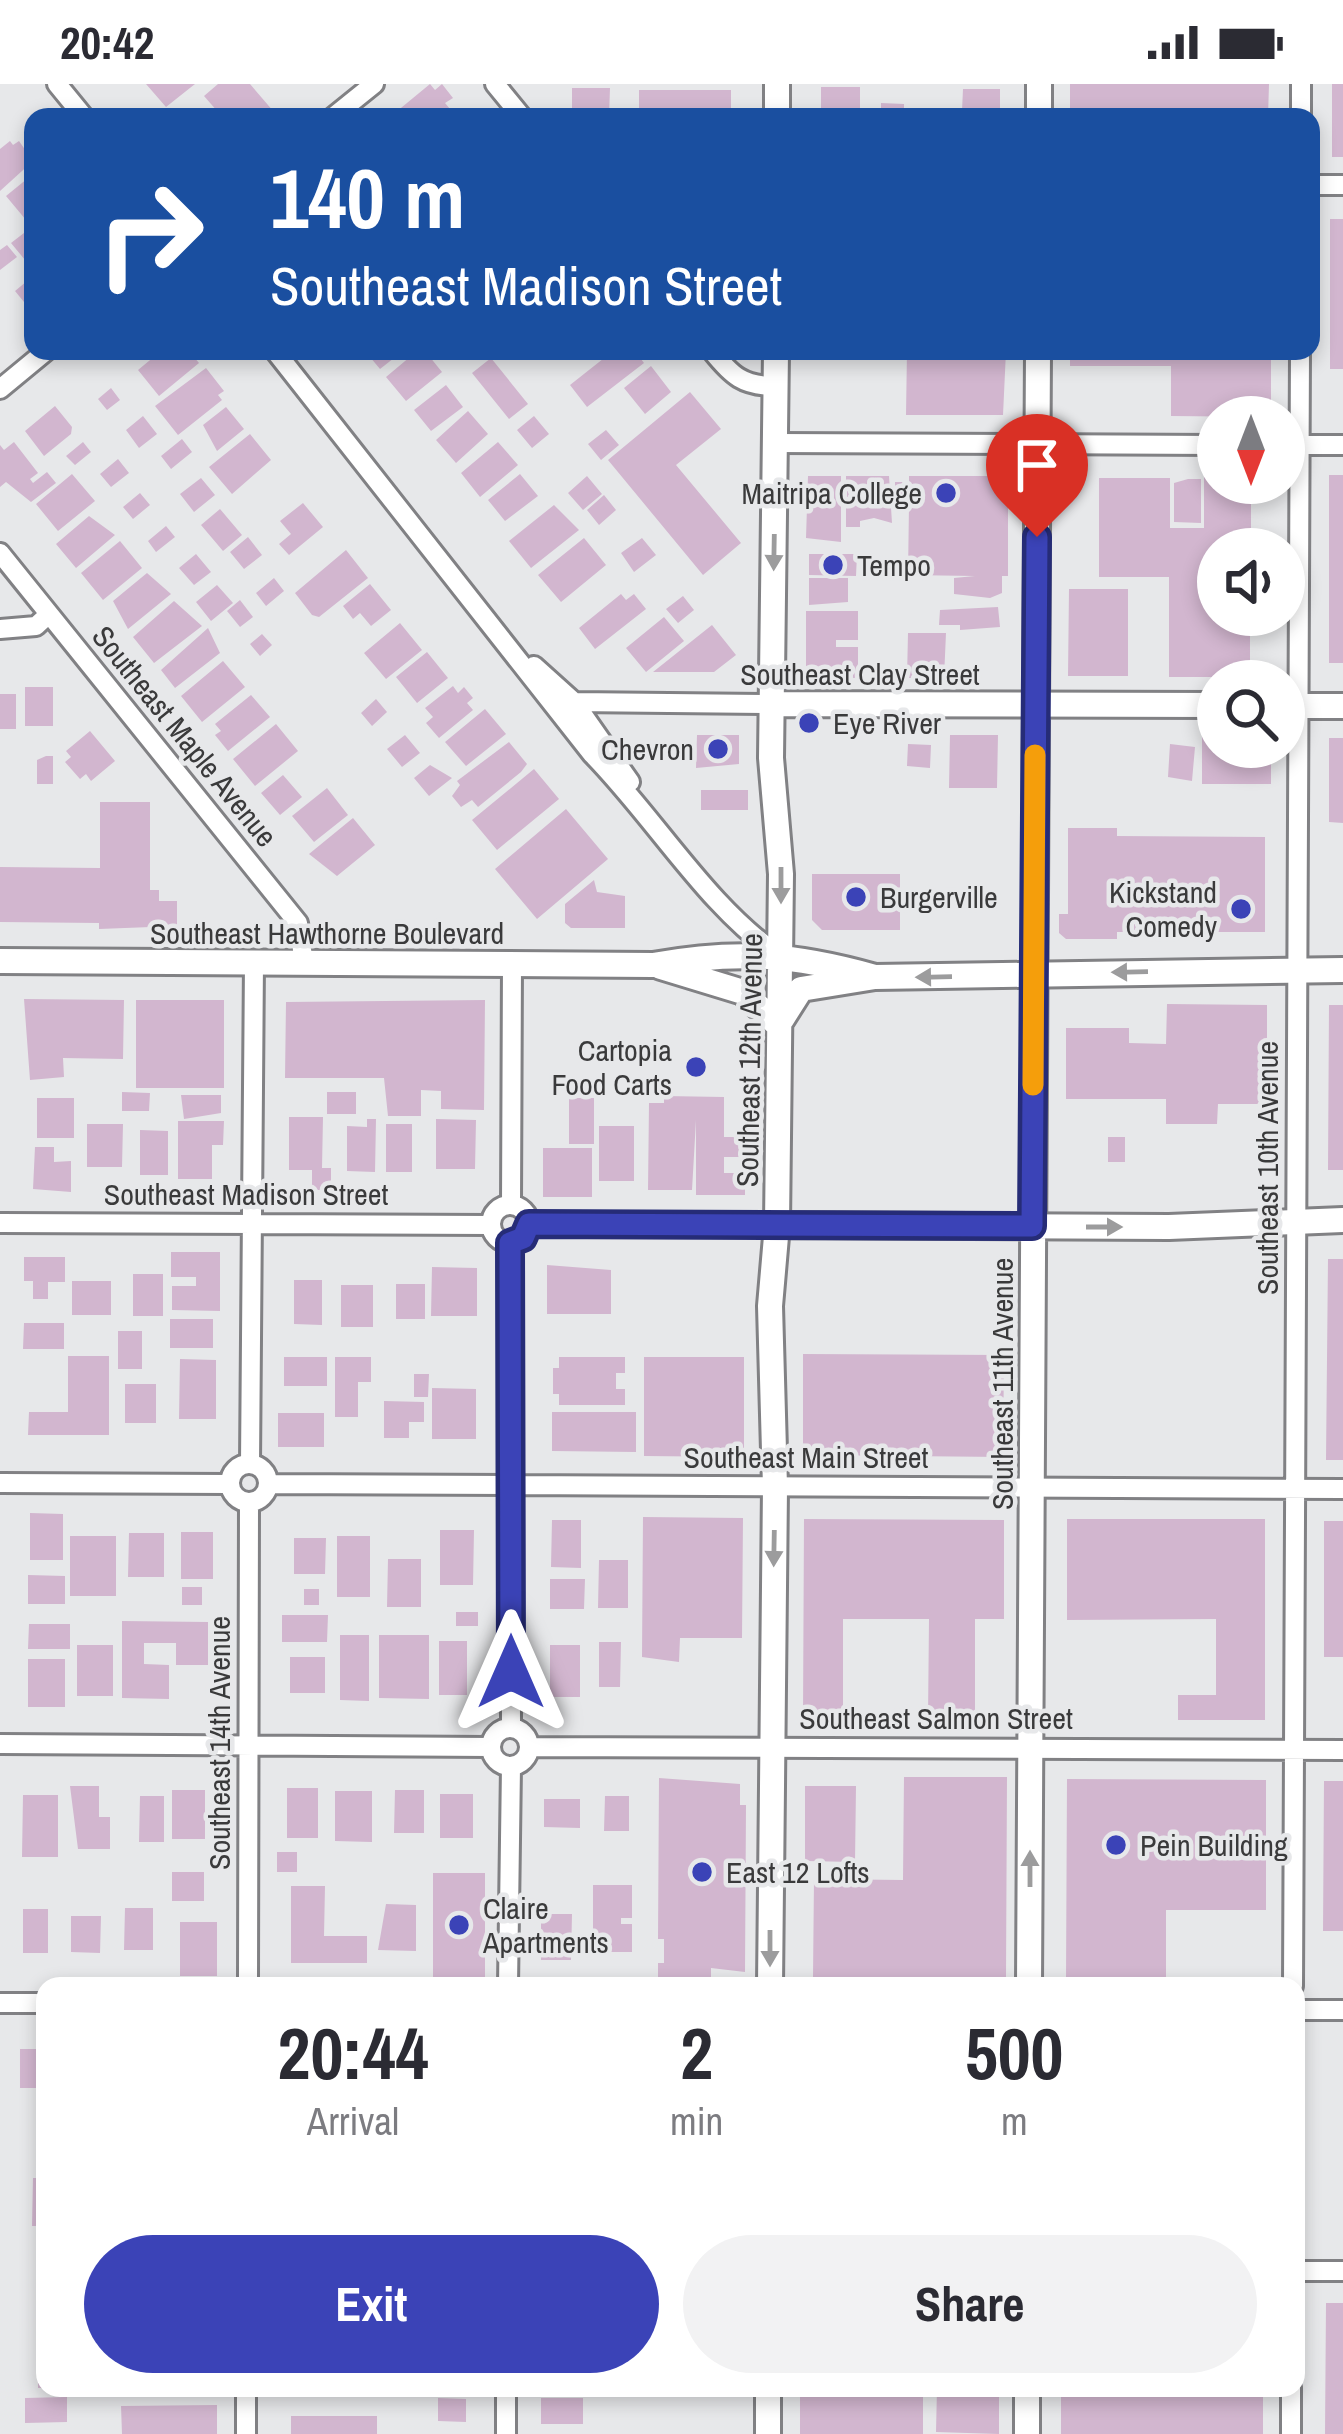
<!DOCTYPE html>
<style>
body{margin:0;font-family:"Archivo Narrow",sans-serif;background:#f2f2f3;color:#2b2b33;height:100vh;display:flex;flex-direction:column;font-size:45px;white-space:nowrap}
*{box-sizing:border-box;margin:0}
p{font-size:39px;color:#7c7c81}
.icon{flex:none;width:66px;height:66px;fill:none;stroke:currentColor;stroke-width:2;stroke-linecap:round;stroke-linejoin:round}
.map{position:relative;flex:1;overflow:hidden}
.panel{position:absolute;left:36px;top:1893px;width:1269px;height:420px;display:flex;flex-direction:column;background:#fff;border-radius:24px;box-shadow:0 6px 18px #0003}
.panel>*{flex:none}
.banner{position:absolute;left:24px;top:24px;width:1296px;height:252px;border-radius:24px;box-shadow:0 6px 18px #0003;background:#1a4fa0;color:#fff;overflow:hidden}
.needle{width:78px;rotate:180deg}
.tools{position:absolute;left:1197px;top:312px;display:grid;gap:24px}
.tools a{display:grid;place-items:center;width:108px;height:108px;border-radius:50%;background:#fff;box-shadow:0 6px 18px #0003;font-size:60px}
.pin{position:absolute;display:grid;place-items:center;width:102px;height:102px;color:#fff;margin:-123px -51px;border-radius:50% 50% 50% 0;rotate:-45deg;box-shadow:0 0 12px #0007}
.pin .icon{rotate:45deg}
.me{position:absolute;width:132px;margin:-66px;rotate:0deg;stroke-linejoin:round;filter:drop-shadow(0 0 9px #0008)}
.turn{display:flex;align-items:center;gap:42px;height:252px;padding:0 48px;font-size:54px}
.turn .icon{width:156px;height:156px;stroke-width:2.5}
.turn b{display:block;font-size:84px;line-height:102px}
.eta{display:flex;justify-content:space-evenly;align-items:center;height:204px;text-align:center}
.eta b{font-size:72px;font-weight:700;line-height:84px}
.cta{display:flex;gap:24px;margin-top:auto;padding:24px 48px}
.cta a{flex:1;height:138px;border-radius:72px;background:#3b43b7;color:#fff;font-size:48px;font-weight:700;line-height:138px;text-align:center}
.cta a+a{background:#f2f2f3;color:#2b2b33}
.status{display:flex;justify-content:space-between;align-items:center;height:84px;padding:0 60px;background:#fff;direction:ltr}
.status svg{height:33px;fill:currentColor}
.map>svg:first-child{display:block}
.building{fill:#d2b6cf}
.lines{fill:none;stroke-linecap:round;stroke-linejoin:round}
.street-casing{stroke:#818184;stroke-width:24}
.secondary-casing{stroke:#818184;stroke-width:30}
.street{stroke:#fff;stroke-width:18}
.secondary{stroke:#fff;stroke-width:24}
.oneway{fill:#9c9c9d}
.route-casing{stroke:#262c77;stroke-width:30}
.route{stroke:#3b43b7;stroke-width:21}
.slow{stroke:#f59e0b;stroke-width:21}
.poi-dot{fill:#3b43b7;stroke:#e7e8ea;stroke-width:4.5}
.labels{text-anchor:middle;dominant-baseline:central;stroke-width:9;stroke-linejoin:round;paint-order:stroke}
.poi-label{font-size:30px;fill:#3a3a3b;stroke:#e7e8ea;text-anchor:start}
.street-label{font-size:30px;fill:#3a3a3b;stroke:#e7e8ea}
</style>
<div class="status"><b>20:42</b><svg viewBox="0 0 49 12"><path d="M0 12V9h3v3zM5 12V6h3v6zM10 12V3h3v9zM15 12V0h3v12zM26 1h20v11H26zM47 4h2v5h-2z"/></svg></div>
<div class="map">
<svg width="1343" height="2350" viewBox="0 0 1343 2350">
<rect width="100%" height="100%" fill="#e7e8ea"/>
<path class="building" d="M146 0H195L166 23Z
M218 0H250L274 28 268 33H212L218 28 204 12Z
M430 0 435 6 442 0 453 14 445 19 450 25 439 33H390Z
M1070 0H1269L1268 33H1070Z
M1332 0H1343V73H1332Z
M821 3H860V29H821Z
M572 4H610L609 33H572Z
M963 5H1000V27H962Z
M639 6H731V33H639Z
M881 19 904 20V33H881Z
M10 57 13 61 19 57 33 77 0 107V65Z
M33 90V131L26 136 6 112Z
M1330 135H1343V285H1330Z
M33 142V179L30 182 11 159Z
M7 161 17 173 0 186V166Z
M33 192V229L15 207Z
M161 267H189L199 279 159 312 138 286Z
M365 267H403L380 285Z
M417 267H425L442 288 406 317 386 293Z
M613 267H635L644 279 587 323 570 301Z
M907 267H1006L1003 331H906Z
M1070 267H1271V333L1171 332V282H1070Z
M491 274 528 320 509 335 472 289Z
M651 282 671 308 645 330 624 304Z
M206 284 224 307 218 311 222 316 178 351 155 322Z
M446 301 463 323 431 347 414 326Z
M111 304 120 316 107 326 98 315Z
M690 308 721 345 676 381 741 459 703 491 608 376Z
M55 322 72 343 71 350 44 372 25 347Z
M226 323 244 345 217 367 203 341Z
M468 327 488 350 456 379 436 356Z
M143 332 157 350 139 364 126 346Z
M534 332 549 350 532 364 517 346Z
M606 346 619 361 601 376 588 360Z
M250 350 271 376 232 410 209 383Z
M182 355 192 368 171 385 161 372Z
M14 358 38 389 30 395 33 399 47 388 56 399 31 418 6 398 0 403V361L4 366Z
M83 358 91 368 75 381 66 372Z
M498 358 518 381 480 413 461 389Z
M118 375 129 389 111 403 100 390Z
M72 390 95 417 58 447 36 420Z
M520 390 538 412 505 437 488 416Z
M1329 391H1343V579H1329Z
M587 392 602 410 583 426 568 409Z
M808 392H841V458L806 454Z
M846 392H889L892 439 874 434 860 437V443H846Z
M909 392H1008V492H1002V509L990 514 954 510V494L975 492 908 491 909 421H895V398H909Z
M1204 393 1251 399V465H1218V531H1250V593H1169V493H1099V394H1170V444H1204Z
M201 394 215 411 194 428 180 410Z
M1188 395H1201V439L1174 438V399Z
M140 409 150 421 133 435 123 423Z
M604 411 616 426 599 441 587 426Z
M303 419 323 443 289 471 279 460 291 450 280 437Z
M554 421 579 446 531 484 509 457Z
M220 425 242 451 223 467 201 441Z
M89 432 115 451 76 484 56 460Z
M166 442 175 453 156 468 148 457Z
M248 453 262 471 244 485 230 468Z
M584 454 606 481 561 518 538 491Z
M642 454 656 471 634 488 621 469Z
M120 457 142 484 103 516 81 489Z
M346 466 368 494 319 533 312 531 295 509Z
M196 470 211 488 194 501 179 484Z
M809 470H857L856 492 809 491Z
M147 489 171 510 128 545 113 517Z
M274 494 284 507 266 522 256 509Z
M809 494H848V518L809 521Z
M370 500 391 526 371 542 360 529 353 535 343 522Z
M217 501 233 519 211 537 196 518Z
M1069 505H1128V592H1068Z
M621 510 626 516 634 510 646 525 595 565 579 544Z
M683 512 694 526 678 539 666 525Z
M240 516 253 533 240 543 227 527Z
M174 517 202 542 154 579 133 553Z
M998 523 1000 543 960 546V541H939L940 526Z
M806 527H858V556H836V563H858V594L806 593Z
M664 533 684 557 646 588 626 564Z
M400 539 422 566 386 595 364 569Z
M712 541 736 571 714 588H653Z
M208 544 220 569 175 604 161 586Z
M908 549H946L944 594H907Z
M262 550 272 561 260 572 250 560Z
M427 568 448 594 417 619 396 593Z
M223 577 245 603 202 638 181 612Z
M453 602 458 609 464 603 473 614 467 619 473 626 439 654 426 639 433 633 425 624Z
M25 603H53V642H25Z
M0 610H16V645H0Z
M251 611 270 633 228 667 215 651 221 647 215 640Z
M376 615 387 628 372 642 361 629Z
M485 625 506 650 466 682 445 658Z
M276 640 298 667 255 702 233 675Z
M90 647 115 677 91 697 86 690 80 695 65 678 71 673 66 667Z
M405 651 420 669 402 683 387 665Z
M697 651H739V680L696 684Z
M950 651H998L997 704H949Z
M1202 652H1218V663H1271V700H1202Z
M1329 654H1343V739L1329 738Z
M509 658 527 680 521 688 478 723 472 716 461 723 452 712 460 701 457 697Z
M908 660 931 661 930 684 907 682Z
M1170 660 1195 663 1192 697 1168 693Z
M46 672H53V700H37V676Z
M430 681 452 694 429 712 414 694Z
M534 685 559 715 497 766 472 736Z
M283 691 302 713 280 731 261 709Z
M327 704 348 731 314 758 292 732Z
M701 706H748V726H701Z
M100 718H150V806H159V817H177V842L99 845V839L0 838V783L100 784Z
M566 725 608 775 537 835 495 785Z
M353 734 375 761 337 792 309 770Z
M1068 744H1117V752L1265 753V848H1117V855H1066L1059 849V830H1068Z
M812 790H900V846H822L812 836Z
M594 796 597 808 625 812V844H571L565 839V820Z
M24 915 124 916 123 975 63 974 64 993 30 996Z
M136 916H224V1004H136Z
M485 916 484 1026 441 1025V1007L421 1006V1032H388L384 994H285L286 918Z
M1167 920 1267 921V1020H1218L1217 1040H1166V1015H1066V944H1129V959L1166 960Z
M1329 921H1343V1086H1328Z
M122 1008 150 1009 149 1027H122Z
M327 1008H356V1030H327Z
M181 1011H221V1029L184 1035Z
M664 1012 724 1013V1053H746V1073H724V1089H745V1111H696V1036L692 1106H648L649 1019H664Z
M37 1014H74V1054H37Z
M569 1014H594V1060H569Z
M289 1033H323L322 1084H331V1106H312V1086H289Z
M367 1035H376L375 1088 347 1087V1042L367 1043Z
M436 1035 476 1036 475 1085H436Z
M178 1037H224L223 1061H212V1095H178Z
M87 1040H123L122 1083H87Z
M386 1040H412V1088H386Z
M599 1042H634V1097H599Z
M140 1046 168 1047V1091H140Z
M1108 1053H1125V1078H1108Z
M35 1063H54V1078L71 1077V1108L33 1105Z
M543 1064H592V1113H543Z
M171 1168H220V1227L172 1226V1202H196V1193H171Z
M24 1173H65V1198H48V1215H33V1197H24Z
M1328 1175H1343V1376H1326Z
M547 1181 611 1186V1230H547Z
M432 1183 477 1184V1232H431Z
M133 1190H163V1232H133Z
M294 1196H322V1241L294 1240Z
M72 1197H111V1231H72Z
M396 1200H425V1235H396Z
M341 1201H373V1243H341Z
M170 1235H213V1264H170Z
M24 1239H64V1265H23Z
M118 1247H142V1285H118Z
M803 1270 1004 1271 1003 1373 803 1371Z
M68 1272H109V1351H28L29 1328H68Z
M284 1273H327V1302H284Z
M335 1273H371V1298H358V1333H335Z
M559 1273H625V1289H616V1305H625V1321H559V1310H553V1284H559Z
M644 1273H744V1373L644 1372Z
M180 1275 216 1276V1335H179Z
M414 1290H429L428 1313H414Z
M125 1300H156V1339H125Z
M432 1304 476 1305V1355H432Z
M384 1317 424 1318V1338H409V1354H384Z
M552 1328H636V1368L552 1367Z
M278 1329H324V1363H278Z
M30 1429 63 1430V1476H30Z
M643 1433 743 1434 742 1554H680L679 1578 642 1573Z
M804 1435 1004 1436V1535H975V1635L928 1634 929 1535H843V1634H803Z
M1067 1435H1265V1636H1178V1611H1216V1535L1067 1536Z
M552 1436H581V1484L551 1483Z
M1324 1437H1343V1573H1324Z
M440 1446H474L473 1501H440Z
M181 1448H213V1495H181Z
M129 1449H164V1493H128Z
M70 1452H116V1512H70Z
M337 1452H370V1513H337Z
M294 1454H326L325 1490H294Z
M388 1475H421V1523H387Z
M599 1476H628V1524H598Z
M28 1491 65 1492V1520H28Z
M550 1495H585L584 1525H550Z
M182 1503H202V1521H182Z
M304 1505H319V1521H304Z
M456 1528H478V1542H456Z
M282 1531H328L327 1558H282Z
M122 1537 208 1538V1581H176V1559H144V1580L169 1581V1615L122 1614Z
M29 1540H70V1565H28Z
M340 1551H369V1617L340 1616Z
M379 1551H429V1615L379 1614Z
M439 1557H467V1611H439Z
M599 1558H621L620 1603H599Z
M77 1561H113V1612H77Z
M550 1561H580V1613H550Z
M290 1573H325V1609H290Z
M28 1575H65V1623H28Z
M904 1693H1007L1006 1894 813 1893 814 1795 903 1796Z
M659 1694 740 1700V1721H746L745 1888 711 1884V1894H658V1879H664V1855H658Z
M1067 1695 1266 1696V1826H1166V1896H1066Z
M1324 1697H1343V1847H1323Z
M70 1702H99V1733H110V1765H78Z
M805 1702H856L855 1778 805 1777Z
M287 1704H318V1754H287Z
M172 1706H205V1755H172Z
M395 1706H424V1749H394Z
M335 1707H372V1758L335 1757Z
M440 1710H473V1754H440Z
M23 1711H58V1773H22Z
M140 1712H164V1758H139Z
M605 1712H629V1747H604Z
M544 1715H580V1744L544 1743Z
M277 1768H297V1788H277Z
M172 1788H204V1817H172Z
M433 1789H485V1893H433Z
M593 1801H632V1834H621V1840H632V1868H593Z
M291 1802H325L324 1852H367V1879H291Z
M386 1820 416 1821V1867L378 1866Z
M125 1824H153V1866H124Z
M23 1825H48V1869H23Z
M541 1830H572L571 1876H541Z
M71 1832H101L100 1869 71 1868Z
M180 1838H217V1892H180Z
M20 1965H45V2004H20Z
M37 2054H45V2084H37Z
M33 2094H45V2142H32Z
M37 2216H45V2246H37Z
M1326 2219H1343V2350H1325Z
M38 2272H45V2304H38Z
M800 2304H923V2350H800Z
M937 2304H999V2350L936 2348Z
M1061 2304H1263V2350H1061Z
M67 2313V2338L25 2339V2314Z
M438 2314 466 2315V2338L438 2337Z
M541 2314H583V2340H541Z
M217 2321V2350H122L121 2322Z
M291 2332H377V2350H291Z"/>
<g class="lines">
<g class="street-casing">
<path id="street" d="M57 0 84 33
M495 0 522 33
M333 33 374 0
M1301 33V0
M1311 101H1343
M275 267 592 670C655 734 708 824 780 872
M712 267C732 292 743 302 775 302
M0 305 46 267
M775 359 1218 361
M1284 361H1343
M0 469 298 839 304 879
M0 545 36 542 49 530
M534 582 574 618 630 698
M574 618 772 620
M511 1121 512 880
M491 1140a19 19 0 1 1 38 0a19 19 0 1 1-38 0Z
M0 1139 491 1141
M529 1140 777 1141
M510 1159 511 1644
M230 1399a19 19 0 1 1 38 0a19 19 0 1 1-38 0Z
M250 1380 254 878
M0 1399 229 1400
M269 1400 1343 1405
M491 1663a19 19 0 1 1 38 0a19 19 0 1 1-38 0Z
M0 1660 491 1663
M529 1663 1343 1666
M248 1900 249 1419
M508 1902 511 1682
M1293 1902 1300 267
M0 1919H45
M1296 1926H1343
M1296 2187H1343
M246 2350V2304
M506 2350V2304
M1291 2350V2304"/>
</g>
<g class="secondary-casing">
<path id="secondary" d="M777 33V0
M1039 33V0
M772 620 1218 621
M1284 622H1343
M0 877 653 881C736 866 794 870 875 893
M661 883 743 908 779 942
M782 935 801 905 875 893 1343 886
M777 1141 1169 1143 1343 1136
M770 1902 775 1403 770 1222 777 1141 781 790 771 674 776 267
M1029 1902 1038 267
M768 2350V2304
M1027 2350V2304"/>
</g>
<use href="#street" class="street"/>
<use href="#secondary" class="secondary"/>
</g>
<defs><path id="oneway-solid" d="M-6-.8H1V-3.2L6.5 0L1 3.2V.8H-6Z" transform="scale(3)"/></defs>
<g class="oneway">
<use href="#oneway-solid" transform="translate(774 468) rotate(91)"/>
<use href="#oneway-solid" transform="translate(781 801) rotate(90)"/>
<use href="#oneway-solid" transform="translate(1130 888) rotate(179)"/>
<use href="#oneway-solid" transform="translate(934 893) rotate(179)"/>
<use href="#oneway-solid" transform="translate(1104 1143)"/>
<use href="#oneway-solid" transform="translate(774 1464) rotate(91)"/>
<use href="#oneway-solid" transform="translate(1030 1785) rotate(-90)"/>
<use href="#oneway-solid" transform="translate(770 1864) rotate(90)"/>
</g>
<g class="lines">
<g class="route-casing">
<path id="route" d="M511 1588 510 1159 523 1154 529 1140 1032 1142 1037 453"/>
</g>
<use href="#route" class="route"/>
<path class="slow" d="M1033 1001 1035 671"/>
</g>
<g class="poi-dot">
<circle cx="946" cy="409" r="12"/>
<circle cx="833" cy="481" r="12"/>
<circle cx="809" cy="639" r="12"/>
<circle cx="718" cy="665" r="12"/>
<circle cx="856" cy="813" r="12"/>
<circle cx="1241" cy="825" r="12"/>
<circle cx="696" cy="983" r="12"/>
<circle cx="1116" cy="1761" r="12"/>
<circle cx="702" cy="1788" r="12"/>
<circle cx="459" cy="1841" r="12"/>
</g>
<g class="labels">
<g class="poi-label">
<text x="922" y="409" text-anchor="end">Maitripa College</text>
<text x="857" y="481">Tempo</text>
<text x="833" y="639">Eye River</text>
<text x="694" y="665" text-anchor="end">Chevron</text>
<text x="1217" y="808" text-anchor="end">Kickstand<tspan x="1217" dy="34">Comedy</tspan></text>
<text x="880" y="813">Burgerville</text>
<text x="672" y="966" text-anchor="end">Cartopia<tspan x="672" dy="34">Food Carts</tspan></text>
<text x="1140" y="1761">Pein Building</text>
<text x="726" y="1788">East 12 Lofts</text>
<text x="483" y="1824">Claire<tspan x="483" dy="34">Apartments</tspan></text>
</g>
<g class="street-label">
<text x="860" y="590">Southeast Clay Street</text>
<text transform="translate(185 652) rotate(51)">Southeast Maple Avenue</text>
<text x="327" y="849">Southeast Hawthorne Boulevard</text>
<text transform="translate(749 976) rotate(-89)">Southeast 12th Avenue</text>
<text transform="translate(1267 1084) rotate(-90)">Southeast 10th Avenue</text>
<text x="246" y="1110">Southeast Madison Street</text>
<text transform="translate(1002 1300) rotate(-90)">Southeast 11th Avenue</text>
<text x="806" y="1373">Southeast Main Street</text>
<text x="936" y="1634">Southeast Salmon Street</text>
<text transform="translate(219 1659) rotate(-90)">Southeast 14th Avenue</text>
</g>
</g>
</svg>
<div class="tools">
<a><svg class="needle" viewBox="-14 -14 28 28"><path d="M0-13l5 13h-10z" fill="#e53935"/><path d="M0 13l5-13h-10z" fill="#7c7c81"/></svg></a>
<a><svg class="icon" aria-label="sound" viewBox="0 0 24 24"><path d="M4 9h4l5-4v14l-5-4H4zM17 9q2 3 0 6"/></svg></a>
<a><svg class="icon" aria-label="search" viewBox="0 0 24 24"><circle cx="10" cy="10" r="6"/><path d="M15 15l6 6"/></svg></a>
</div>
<div class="pin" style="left:1037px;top:453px;background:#d93025"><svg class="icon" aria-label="arrive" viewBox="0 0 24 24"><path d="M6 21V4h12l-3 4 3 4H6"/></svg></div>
<svg class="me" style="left:511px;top:1588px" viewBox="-20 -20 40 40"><path d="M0-17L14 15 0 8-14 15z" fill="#3b43b7" stroke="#fff" stroke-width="4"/></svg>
<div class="banner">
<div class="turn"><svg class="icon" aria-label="right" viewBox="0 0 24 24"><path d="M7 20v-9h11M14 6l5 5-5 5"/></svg><div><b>140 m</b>Southeast Madison Street</div></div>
</div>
<section class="panel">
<div class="eta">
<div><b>20:44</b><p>Arrival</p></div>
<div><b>2</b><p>min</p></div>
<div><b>500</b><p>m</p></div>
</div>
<div class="cta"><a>Exit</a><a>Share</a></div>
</section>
</div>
